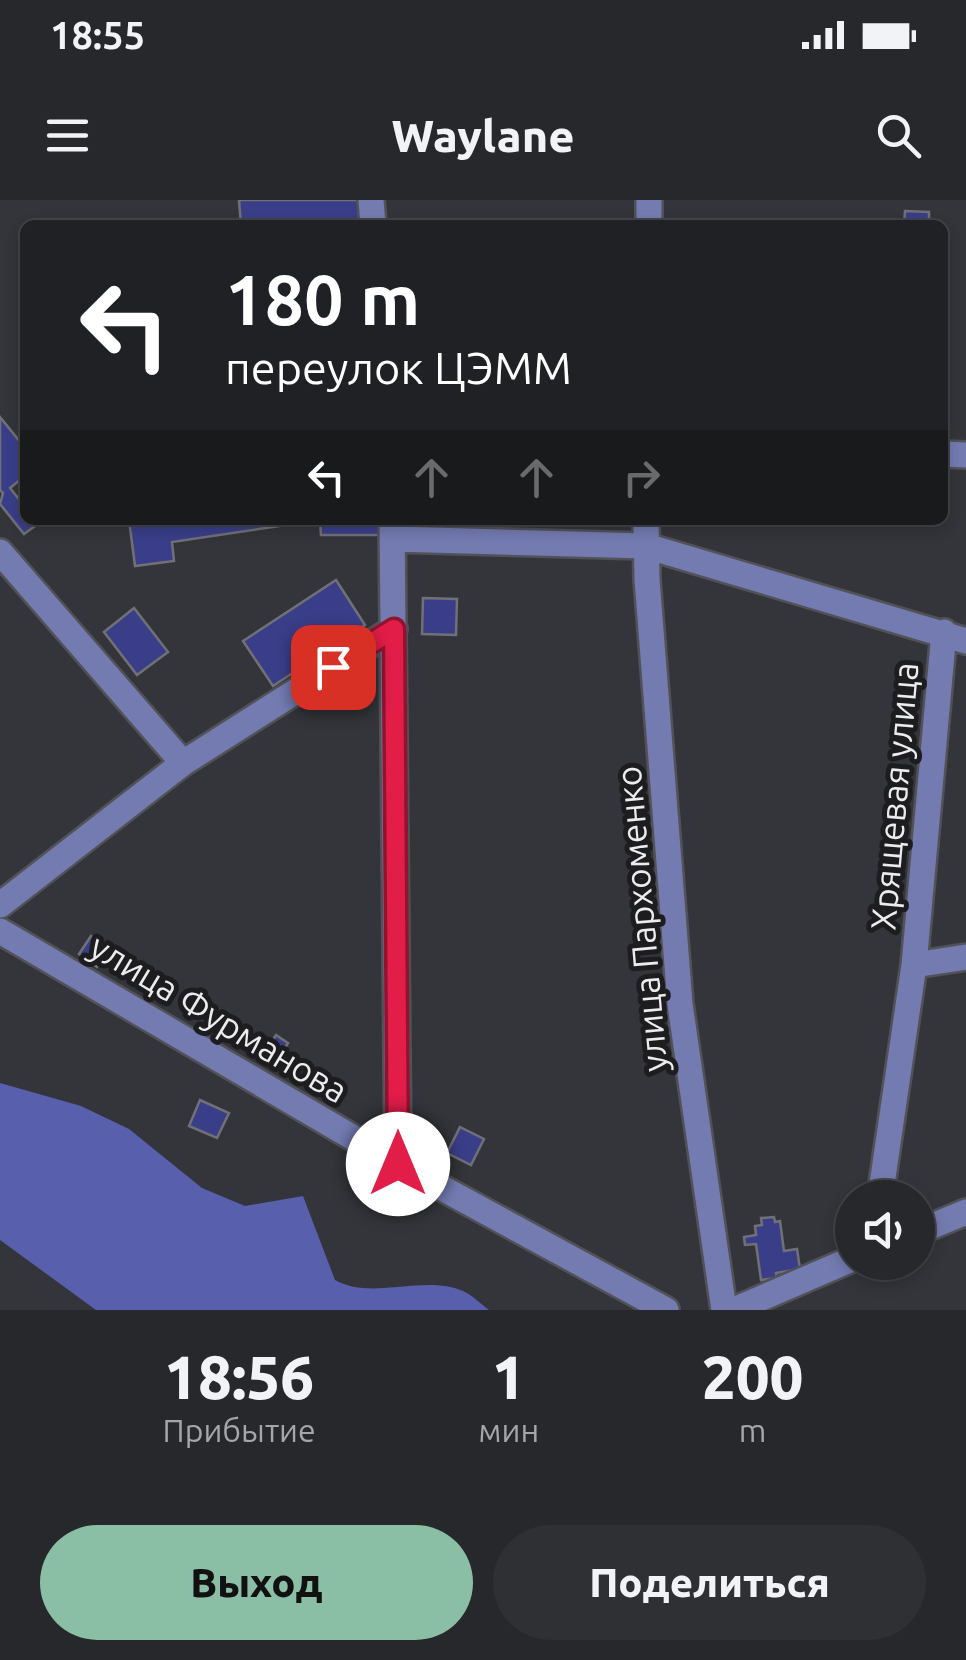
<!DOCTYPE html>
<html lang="ru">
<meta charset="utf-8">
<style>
body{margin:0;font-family:Ubuntu,sans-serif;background:#2f3034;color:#f1f3f6;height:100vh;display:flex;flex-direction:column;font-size:38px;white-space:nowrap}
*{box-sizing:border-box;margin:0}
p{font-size:32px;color:#a4a6a9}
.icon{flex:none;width:55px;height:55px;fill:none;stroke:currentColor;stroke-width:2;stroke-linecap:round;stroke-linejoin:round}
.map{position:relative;height:1110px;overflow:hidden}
.drawer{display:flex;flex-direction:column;background:#27282c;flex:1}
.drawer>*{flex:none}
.banner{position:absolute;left:20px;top:20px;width:928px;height:305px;border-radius:15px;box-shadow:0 5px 15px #0003,0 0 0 2px #434448;background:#202124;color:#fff;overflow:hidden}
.fabs{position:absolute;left:835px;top:980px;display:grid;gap:20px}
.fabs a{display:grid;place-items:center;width:100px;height:100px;border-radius:50%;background:#27282c;box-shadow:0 5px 15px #0003,0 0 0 2px #434448;font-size:50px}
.pin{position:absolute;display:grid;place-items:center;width:85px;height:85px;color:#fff;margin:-42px;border-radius:20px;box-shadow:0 5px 15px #0006}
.me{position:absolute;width:110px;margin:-55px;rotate:0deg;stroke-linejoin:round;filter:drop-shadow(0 0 8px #0008)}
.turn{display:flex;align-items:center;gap:35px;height:210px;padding:0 40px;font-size:45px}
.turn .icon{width:130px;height:130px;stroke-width:2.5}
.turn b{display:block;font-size:70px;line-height:85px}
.lanes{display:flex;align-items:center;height:95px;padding:0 40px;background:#0003;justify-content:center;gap:50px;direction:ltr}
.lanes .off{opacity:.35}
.eta{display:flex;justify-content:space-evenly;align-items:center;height:170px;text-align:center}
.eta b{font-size:60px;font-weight:800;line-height:70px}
.primary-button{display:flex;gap:20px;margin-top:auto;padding:20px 40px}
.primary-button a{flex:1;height:115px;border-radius:60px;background:#8abfa5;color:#111;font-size:40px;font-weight:800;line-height:115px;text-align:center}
.primary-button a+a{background:#2f3034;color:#f1f3f6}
.status{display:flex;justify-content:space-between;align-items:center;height:70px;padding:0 50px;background:#27282c;direction:ltr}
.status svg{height:28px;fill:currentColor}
header{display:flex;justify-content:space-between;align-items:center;height:130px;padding:0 40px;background:#27282c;font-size:45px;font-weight:800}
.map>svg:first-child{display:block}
.forest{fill:#585fad}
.building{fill:#3a3e89;stroke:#707177;stroke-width:2.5}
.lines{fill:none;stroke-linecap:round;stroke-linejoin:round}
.minor-casing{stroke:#515257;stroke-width:30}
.minor{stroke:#737bb1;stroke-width:25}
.route-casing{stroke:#92132f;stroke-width:25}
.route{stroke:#e11d48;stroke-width:18}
.labels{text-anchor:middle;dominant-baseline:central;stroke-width:10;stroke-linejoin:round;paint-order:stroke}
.street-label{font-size:35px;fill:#ebecef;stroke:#1d1d1f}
</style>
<div class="status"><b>18:55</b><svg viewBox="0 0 49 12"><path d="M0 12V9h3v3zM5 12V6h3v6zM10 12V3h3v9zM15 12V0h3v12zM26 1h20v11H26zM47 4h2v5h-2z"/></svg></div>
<header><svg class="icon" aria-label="menu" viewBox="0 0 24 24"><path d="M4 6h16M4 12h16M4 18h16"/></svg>Waylane<svg class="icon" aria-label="search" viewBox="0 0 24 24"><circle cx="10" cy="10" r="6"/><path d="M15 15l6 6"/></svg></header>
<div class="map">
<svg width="966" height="1110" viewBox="0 0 966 1110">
<rect width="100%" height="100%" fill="#34353a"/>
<path class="forest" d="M0 883 81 906 129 929 202 988 245 1006 303 996 335 1080C372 1101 423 1074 463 1091 472 1095 481 1104 489 1110H96L0 1040Z"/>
<path class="building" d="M239 0H361L364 25H241Z
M905 11 929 12V25H904Z
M0 217 25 248V276L10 288 25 307V320H35L38 324 24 334 0 304 3 293 0 290Z
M129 320H279L280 326 172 342 174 361 135 366Z
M320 320H379L380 335H321Z
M336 380 365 425 273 486 243 441Z
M423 398 457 399 456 435 422 434Z
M134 408 168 452 137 475 104 432Z
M91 736 110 749 97 767 79 754Z
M276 835 288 843 278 859 266 851Z
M200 900 229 913 217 938 189 926Z
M460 927 484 939 471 965 447 953Z
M774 1017 775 1022 780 1021 784 1051 797 1049 800 1069 776 1073 777 1078 761 1080 756 1044 745 1045 744 1037 756 1035 755 1026 762 1025 761 1018Z"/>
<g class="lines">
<g class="minor-casing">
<path id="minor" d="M371 0 373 25
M649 25V0
M942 254 966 255
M392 320 398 964
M646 320 647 379 680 804 724 1110
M394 339 646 346 966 441
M0 352 183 563
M0 705 183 563 394 429
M0 731 398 964 666 1110
M914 765 966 757
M880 998 914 765 944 432
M918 1032 966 1012
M734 1110 852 1059"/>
</g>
<use href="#minor" class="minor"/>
</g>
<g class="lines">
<g class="route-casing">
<path id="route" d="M333 467 394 429 398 964"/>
</g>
<use href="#route" class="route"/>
</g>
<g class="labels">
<g class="street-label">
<text transform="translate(894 596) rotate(-85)">Хрящевая улица</text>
<text transform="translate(641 719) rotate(-95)">улица Пархоменко</text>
<text transform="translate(219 818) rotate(31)">улица Фурманова</text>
</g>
</g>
</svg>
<div class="fabs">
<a><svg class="icon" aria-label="sound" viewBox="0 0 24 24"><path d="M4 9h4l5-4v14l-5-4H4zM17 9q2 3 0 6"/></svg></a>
</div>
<div class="pin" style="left:333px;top:467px;background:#d93025"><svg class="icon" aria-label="arrive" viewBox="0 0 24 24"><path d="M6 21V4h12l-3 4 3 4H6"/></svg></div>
<svg class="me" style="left:398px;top:964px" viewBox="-20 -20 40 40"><circle r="19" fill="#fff"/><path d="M0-13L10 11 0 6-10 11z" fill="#e11d48"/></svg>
<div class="banner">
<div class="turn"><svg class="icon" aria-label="left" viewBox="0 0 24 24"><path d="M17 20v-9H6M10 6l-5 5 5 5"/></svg><div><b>180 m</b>переулок ЦЭММ</div></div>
<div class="lanes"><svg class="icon" aria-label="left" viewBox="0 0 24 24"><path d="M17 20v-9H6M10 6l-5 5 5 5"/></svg><svg class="icon off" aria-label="ahead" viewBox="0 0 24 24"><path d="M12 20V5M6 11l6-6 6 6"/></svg><svg class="icon off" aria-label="ahead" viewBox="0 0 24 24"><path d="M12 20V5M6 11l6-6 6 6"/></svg><svg class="icon off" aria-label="right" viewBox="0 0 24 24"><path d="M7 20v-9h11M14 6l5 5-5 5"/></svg></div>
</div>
</div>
<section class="drawer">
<div class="eta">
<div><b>18:56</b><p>Прибытие</p></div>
<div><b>1</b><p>мин</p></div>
<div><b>200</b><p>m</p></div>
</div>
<div class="primary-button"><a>Выход</a><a>Поделиться</a></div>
</section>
